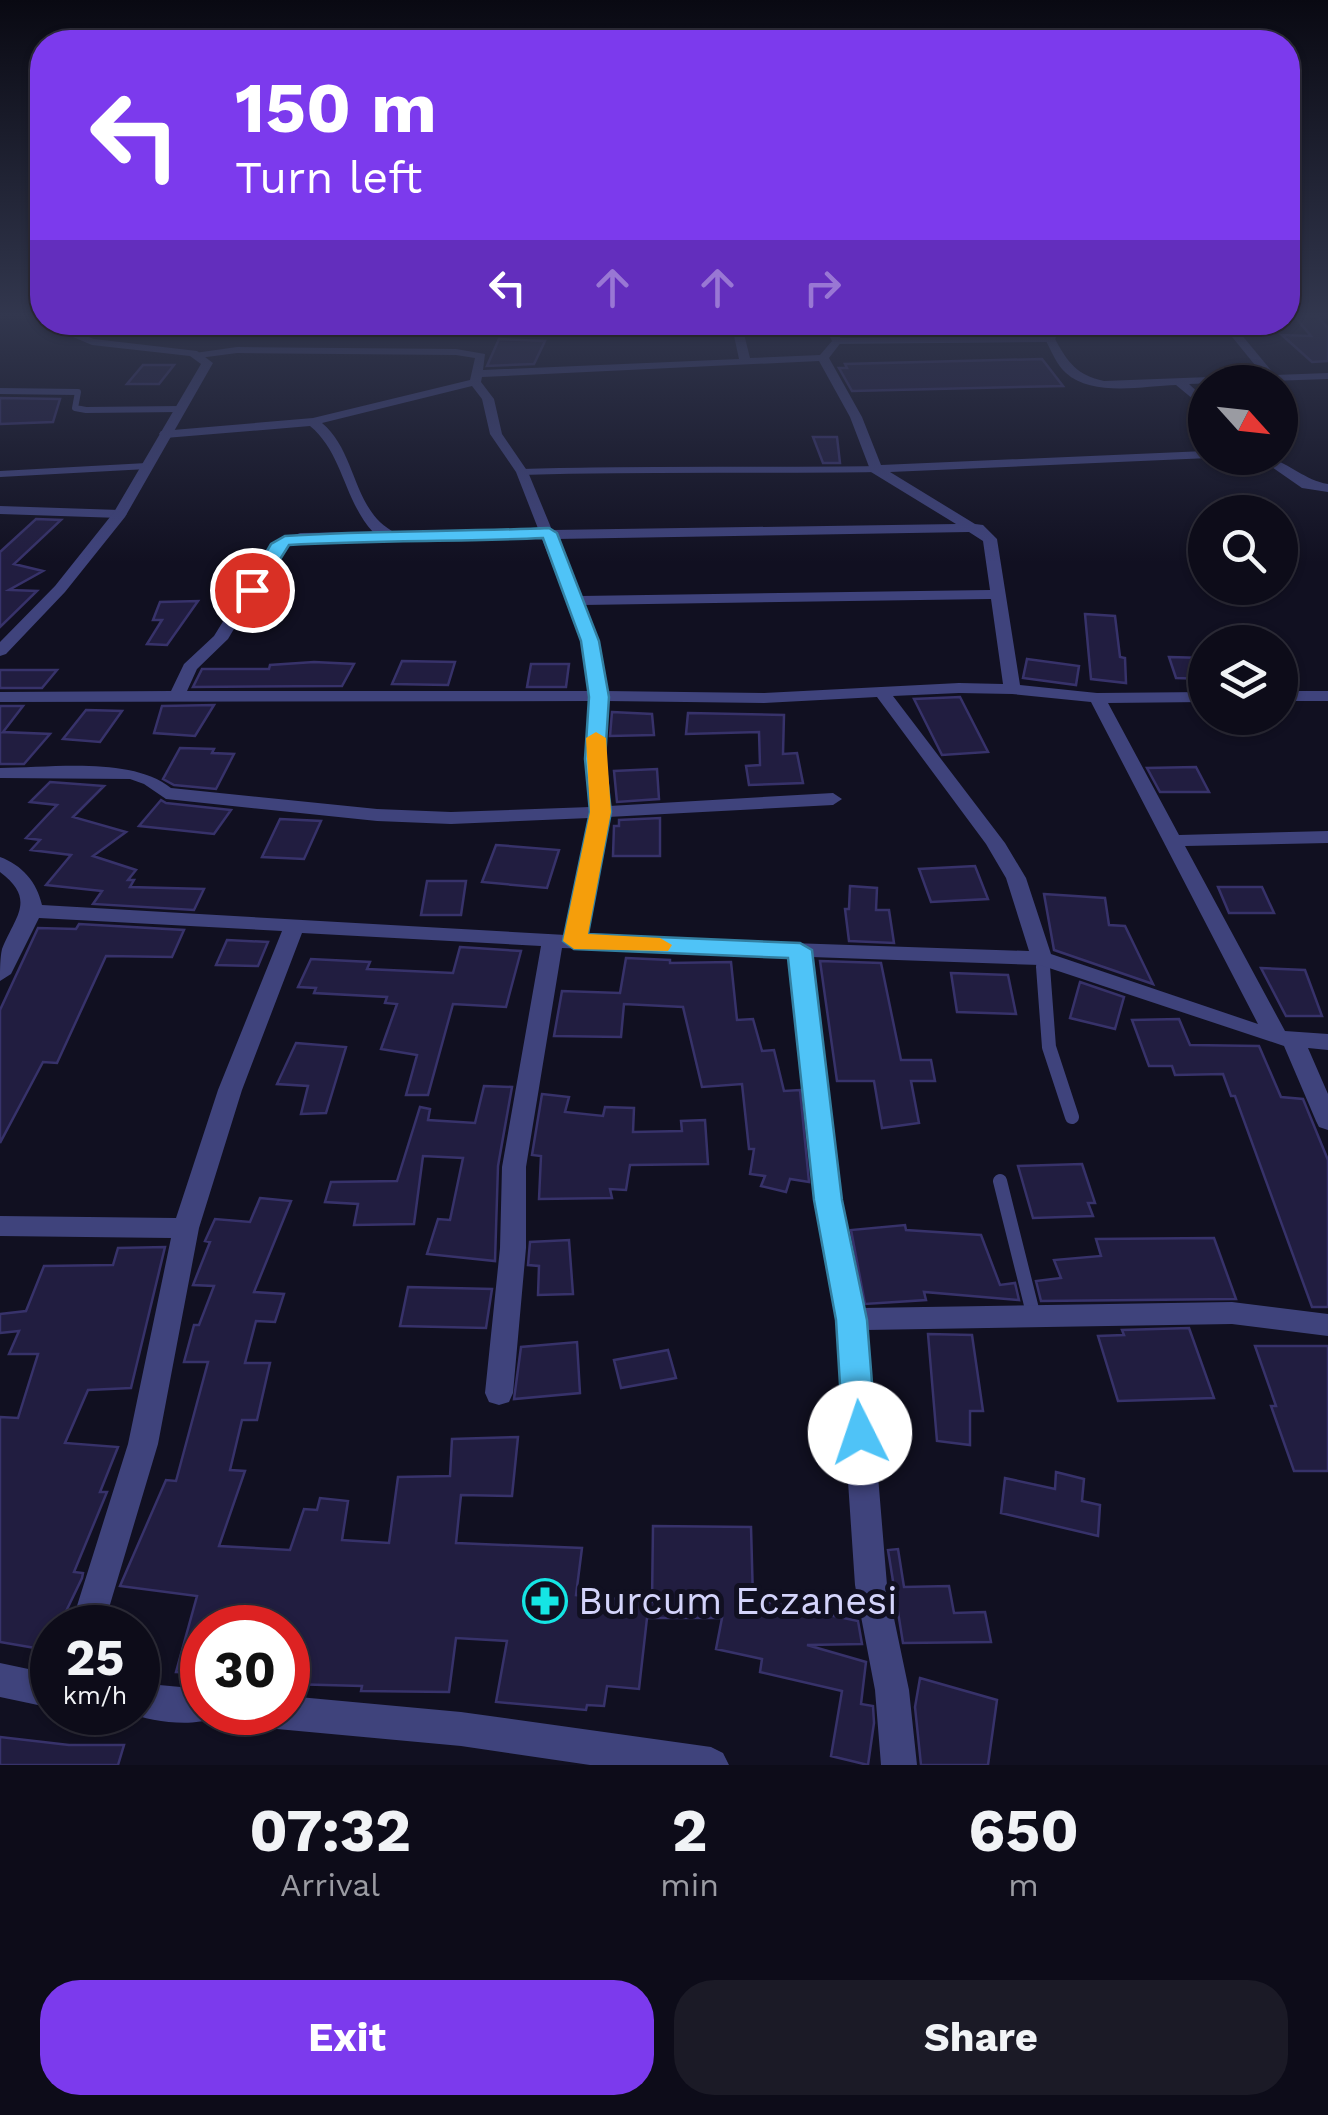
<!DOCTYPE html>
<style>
body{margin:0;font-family:"Work Sans",sans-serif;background:#1b1a26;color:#f1f3f6;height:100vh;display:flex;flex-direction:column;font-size:38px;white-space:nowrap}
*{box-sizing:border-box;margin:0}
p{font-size:32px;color:#9a9ba2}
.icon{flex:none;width:55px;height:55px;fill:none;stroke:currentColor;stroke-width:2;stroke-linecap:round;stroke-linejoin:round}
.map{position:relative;height:1765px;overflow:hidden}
.panel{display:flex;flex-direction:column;background:#0d0c19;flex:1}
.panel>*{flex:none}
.guide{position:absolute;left:30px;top:30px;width:1270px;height:305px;border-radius:40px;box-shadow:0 2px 8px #0004,0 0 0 2px #2d2c38;background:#7c3aed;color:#fff;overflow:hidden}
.needle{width:65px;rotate:117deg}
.controls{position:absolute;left:1188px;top:365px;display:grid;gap:20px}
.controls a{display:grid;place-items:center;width:110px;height:110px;border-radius:50%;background:#0d0c19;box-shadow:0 2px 8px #0004,0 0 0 2px #2d2c38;font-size:50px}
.speed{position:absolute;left:30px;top:1605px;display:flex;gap:20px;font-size:50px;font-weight:700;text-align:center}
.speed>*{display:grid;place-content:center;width:130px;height:130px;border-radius:50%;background:#0d0c19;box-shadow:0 2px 8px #0004,0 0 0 2px #2d2c38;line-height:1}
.speed small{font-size:25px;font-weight:400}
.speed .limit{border:15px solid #d22;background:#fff;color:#111}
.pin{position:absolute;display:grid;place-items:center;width:85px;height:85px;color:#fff;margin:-42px;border:5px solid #fff;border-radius:50%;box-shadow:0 2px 10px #0007}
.me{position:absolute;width:110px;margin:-55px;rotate:356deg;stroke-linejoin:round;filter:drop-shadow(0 0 8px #0008)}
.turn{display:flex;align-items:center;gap:35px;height:210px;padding:0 40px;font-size:45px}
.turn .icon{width:130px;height:130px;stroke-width:2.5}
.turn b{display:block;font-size:70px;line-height:85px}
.lanes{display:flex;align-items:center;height:95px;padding:0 40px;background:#0003;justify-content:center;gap:50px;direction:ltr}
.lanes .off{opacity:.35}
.eta{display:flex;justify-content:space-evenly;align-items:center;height:170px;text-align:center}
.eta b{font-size:60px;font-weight:700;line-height:70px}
.button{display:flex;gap:20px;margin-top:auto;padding:20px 40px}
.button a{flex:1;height:115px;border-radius:40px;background:#7c3aed;color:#fff;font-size:40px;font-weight:700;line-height:115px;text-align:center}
.button a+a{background:#1b1a26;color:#f1f3f6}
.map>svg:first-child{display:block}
.building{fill:#211d40;stroke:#37326a;stroke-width:2.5}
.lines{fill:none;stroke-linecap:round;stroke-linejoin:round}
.service-far2{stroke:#3f437c;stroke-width:6}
.service-far1{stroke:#3f437c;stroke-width:11}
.service{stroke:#3f437c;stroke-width:14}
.minor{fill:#3f437c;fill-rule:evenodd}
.tertiary{fill:#3f437c;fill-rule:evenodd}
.route{fill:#4fc3f7;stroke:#337fa1;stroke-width:2.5}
.slow{fill:#f59e0b}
.labels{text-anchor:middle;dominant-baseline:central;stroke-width:10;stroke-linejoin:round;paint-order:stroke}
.near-poi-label{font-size:38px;fill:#d4d4fb;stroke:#111021;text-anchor:start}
</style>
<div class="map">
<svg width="1328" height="1765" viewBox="0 0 1328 1765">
<rect width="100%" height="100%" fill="#111021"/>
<path class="building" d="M1294 316H1317L1328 328V361L1312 362 1282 335 1311 336Z
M499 339 545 341 534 364 487 366Z
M1042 359 1063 386 852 391 839 368H847L845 364Z
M143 365H174L159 384H127Z
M0 398 60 399 53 422 0 424Z
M813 437H837L840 463H823Z
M36 519 61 520 14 564 43 571 9 590 37 591 0 627V552Z
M198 601 167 645 147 644 162 620H153L160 602Z
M1085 614 1115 616 1120 657 1125 658 1126 683 1091 679Z
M1169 657 1205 658V679L1176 678Z
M1027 659 1079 666 1076 685 1023 678Z
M402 661 455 662 448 685 392 684Z
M314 662 354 664 342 686 193 687 202 669H269L270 665Z
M531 664H569L566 687H527Z
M0 670H57L42 688H0Z
M960 697 988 752 942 755 914 699Z
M214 705 195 736 154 733 162 706Z
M0 706H23L3 732 50 734 24 764H0Z
M86 710 122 711 100 742 63 739Z
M612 712 652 714 654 735 610 736Z
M688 713 784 715 783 754 797 753 803 783 749 785 746 766 760 765 759 732 686 734Z
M180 748 214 749 212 753 234 754 216 789 174 785 163 779Z
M1196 767 1209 792H1160L1147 768Z
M657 769 659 799 617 802 614 771Z
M50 782 104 786 73 817 126 832 93 856 136 870 128 880H134L130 887 204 889 194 910 93 904 102 891 46 885 71 855 31 850 40 840 26 838 57 805 30 802Z
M161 800 166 803 231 810 214 834 139 826Z
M660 818V856H613L614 826H619V820Z
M280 819 321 821 304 859 262 857Z
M496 845 559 850 547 888 482 882Z
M975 866 988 899 931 902 919 869Z
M427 881H466L461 915H421Z
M850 886 877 888 876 910H889L894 943 849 941 845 909H849Z
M1218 887H1262L1274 913H1229Z
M1044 894 1105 898 1109 925 1125 926 1153 984 1054 950Z
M79 924 184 930 172 957 106 956 57 1063 43 1062 0 1143V1010L38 928 76 929Z
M227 940 268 942 258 966 216 965Z
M460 947 521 951 506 1007 453 1004 428 1095H406L417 1055 381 1049 397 1004 385 1003 387 997 314 993 316 988 298 987 311 959 370 962 367 969 453 973Z
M626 958 670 960V963L731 962 737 1020 753 1019 762 1051 774 1050 784 1091 800 1090 809 1182 790 1179 786 1192 761 1186 765 1176 750 1174 754 1149H749L742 1084 702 1087 683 1007 624 1004 621 1037 554 1036 562 991 620 993Z
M820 961 881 963 901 1060H931L935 1081H911L919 1123 882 1128 874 1081H837Z
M1261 968 1305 970 1322 1016H1286Z
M951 973 1008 975 1016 1014 957 1012Z
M1080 982 1124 997 1115 1029 1070 1018Z
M1179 1019 1190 1045 1259 1046 1281 1097 1303 1099 1328 1160V1307H1312L1235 1096H1231L1223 1074 1175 1075 1172 1066H1149L1132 1020Z
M296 1043 346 1047 326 1113 301 1114 308 1086 277 1084Z
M484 1086 512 1087 498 1166 495 1261 427 1254 438 1219 450 1220 463 1158 423 1156 414 1224 354 1225 358 1204 325 1202 331 1182 397 1181 420 1107 430 1109 428 1120 475 1123Z
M542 1094 569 1097 565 1112 603 1116 605 1107 634 1108 633 1132 682 1131 681 1121 705 1120 708 1164 630 1165 626 1190 610 1189 612 1198 539 1199 541 1156 532 1155Z
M1082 1164 1095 1203H1088L1093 1216 1033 1218 1018 1166Z
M260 1198 291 1201 254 1292 284 1294 275 1322 256 1321 245 1363H270L257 1420H242L230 1470 245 1471 219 1546 290 1550 304 1509 317 1510 320 1498 348 1501 342 1540 389 1543 398 1477 450 1476 452 1439 518 1437 512 1496 461 1495 456 1543 582 1548 576 1595 652 1602 653 1526 751 1527 753 1599 858 1621 862 1644 807 1645 866 1662 861 1704 873 1706 874 1723 868 1765 831 1756 842 1691 760 1672 762 1659 716 1649 722 1618H647L639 1689 607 1686 604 1706 587 1705 586 1710 496 1702 507 1641 456 1638 449 1692 361 1691 362 1686 288 1684V1628H202V1673L176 1672 197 1596 120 1586 166 1480 176 1481 208 1362H184L194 1325H199L214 1286 193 1285 210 1242 205 1241 215 1219 250 1222Z
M905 1225 906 1230 981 1235 1000 1285 1015 1283 1019 1300 924 1292 926 1300 865 1304 851 1230Z
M1214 1238 1236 1299 1041 1301 1036 1281 1061 1278 1054 1260 1101 1256 1096 1239Z
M569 1240 573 1294 538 1295 539 1266 528 1265 530 1242Z
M165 1247 131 1388 88 1390 65 1443 118 1447 100 1492H107L74 1572 83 1573 82 1578 58 1628H52L47 1650 0 1642V1417L18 1418 38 1354H9L19 1331 0 1333V1314L26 1311 44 1266 113 1265 118 1248Z
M408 1287 492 1289 486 1328 400 1326Z
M1189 1328 1214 1398 1118 1401 1098 1336 1124 1335 1122 1330Z
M928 1334 972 1335 983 1411H970V1445L937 1441Z
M577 1342 580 1393 514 1399 521 1347Z
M1255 1346H1328V1471H1294L1271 1406H1276Z
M668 1350 676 1378 621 1388 614 1360Z
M1056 1472 1084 1479 1082 1501 1100 1505 1098 1536 1001 1513 1005 1478 1055 1489Z
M898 1549 904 1587 949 1586 954 1613 985 1612 991 1642 903 1643 888 1550Z
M920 1678 997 1700 988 1765H921L915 1707Z
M0 1737 69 1745H124L118 1765H0Z"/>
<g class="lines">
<path class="service-far2" d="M837 341 1050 339
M0 391 78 392 75 408 86 410 180 409
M522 472C640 468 758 471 876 469
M0 474 147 466"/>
<path class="service-far1" d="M1042 958 1043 969"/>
<path class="service" d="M1043 967 1049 1047 1072 1117
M1000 1181 1034 1317"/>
<path class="minor" d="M731 322H741L750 358 820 355 832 341 822 322H832L842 341 829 358 862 417 881 465 1205 451V458H1209L890 472 975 524 983 525 997 539 1020 685 1097 693 1205 692V702L1108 703 1179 835 1328 831V843L1185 846 1285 1031 1328 1034V1050L1308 1048 1328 1094V1130L1319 1127 1316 1121 1284 1046 1040 965 811 957 841 1200 862 1308 1232 1302 1328 1314V1336L1232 1324 866 1330 887 1585 909 1690 917 1765H881L875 1690 855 1585 837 1319 815 1200 790 956 562 948 526 1167V1248L513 1393 509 1402 499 1405 489 1402 485 1393 500 1248 502 1167 541 946 302 933 242 1090 199 1228 158 1444 103 1628H70L128 1444 171 1238 0 1236V1216L176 1218 218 1090 282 931 39 918 11 974 0 981C0 970 0 958 2 949 15 916 37 900 0 872V857C22 865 37 882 42 905L566 935 589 818 451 824 377 821 166 799 144 784 130 779 0 778V768C50 768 131 756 171 788L377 809 451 812 590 807 586 759 590 701 0 702V692L171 691 184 664 214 636 271 544 300 533 373 532C344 501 343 453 310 426L165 438 159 434 161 431 313 418 470 380 475 358 456 355 237 353 199 358 195 357V353L237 347 456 349 485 354 483 370 739 359ZM819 361 850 417 871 472 956 524 552 530 528 472 502 434 494 399 481 382 482 377ZM472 386 482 399 490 434 516 472 539 531 396 533C352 512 358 453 322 423ZM969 532 983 541 990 590 580 596 556 539ZM386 539 394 541 542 539 582 641 590 691H187L197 669 228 639 281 550 301 541ZM991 599 1003 684 959 683 764 693 606 691 598 641 583 605ZM959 693 1012 694 1091 702 1258 1024 1051 954 1026 878 1005 843 893 696ZM877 697 986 844 1006 878 1029 951 586 936 608 817 833 805 842 799 833 793 609 806 604 759 607 701 764 703Z
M1055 322H1065L1055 339C1068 363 1077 375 1104 381L1263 375 1220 322H1231L1275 375 1328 373V379L1189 384 1205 399V409L1176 385C1144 386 1092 397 1066 373 1056 364 1051 350 1045 339Z
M1259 458C1284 456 1301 480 1328 484V492L1302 488Z
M0 506 120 510 127 514 120 518 0 514Z
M1280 691H1328V701H1280Z"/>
<path class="tertiary" d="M42 320 94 339 197 351 213 363 125 517 65 592 6 654 0 656V642L55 586 114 512 201 364 190 356 92 345 42 324Z
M0 1663 52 1674V1708L0 1697Z
M138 1683 202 1689V1712H216L214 1718C192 1727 150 1722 127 1712H138Z
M288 1696 461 1712 711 1747 723 1753 729 1765H590L461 1746 277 1729 265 1724 260 1712H288Z"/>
</g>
<linearGradient id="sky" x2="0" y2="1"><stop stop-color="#090912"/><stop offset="0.56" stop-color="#32374e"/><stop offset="1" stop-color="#32374e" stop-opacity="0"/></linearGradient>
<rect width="1328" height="563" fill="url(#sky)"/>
<path class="route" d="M549 528 557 533 599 641 609 697 605 759 611 812 588 934 800 943 812 950 842 1200 867 1320 876 1433 871 1443 860 1448 848 1443 843 1433 836 1320 814 1200 788 958 574 949 563 941 590 812 585 759 589 697 581 641 543 538C458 542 374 540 289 545L259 593 244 590 271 544 285 536C373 530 461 532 549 528Z"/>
<path class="slow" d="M596 732 606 738 611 812 588 934 660 938 672 945 668 951 574 949 563 941 590 812 586 738Z"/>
<defs>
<g id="pharmacy-ring" transform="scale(2.25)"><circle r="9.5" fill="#111021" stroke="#15e5e4" stroke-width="1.5"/><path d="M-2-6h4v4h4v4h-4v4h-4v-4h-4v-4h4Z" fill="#15e5e4"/></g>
</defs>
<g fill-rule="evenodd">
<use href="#pharmacy-ring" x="545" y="1601"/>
</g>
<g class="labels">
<g class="near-poi-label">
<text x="578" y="1601">Burcum Eczanesi</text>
</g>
</g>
</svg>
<div class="controls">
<a><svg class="needle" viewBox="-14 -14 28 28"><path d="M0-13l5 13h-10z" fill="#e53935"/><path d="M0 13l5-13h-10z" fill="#9a9ba2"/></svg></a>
<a><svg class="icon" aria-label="search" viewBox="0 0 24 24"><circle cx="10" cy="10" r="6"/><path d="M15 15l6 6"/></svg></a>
<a><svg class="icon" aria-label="layers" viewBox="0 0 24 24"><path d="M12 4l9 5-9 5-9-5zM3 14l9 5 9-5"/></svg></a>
</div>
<div class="speed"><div>25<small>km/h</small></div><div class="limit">30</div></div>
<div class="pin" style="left:252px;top:590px;background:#d93025"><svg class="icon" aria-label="arrive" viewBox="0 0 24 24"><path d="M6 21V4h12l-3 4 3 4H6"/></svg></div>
<svg class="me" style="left:860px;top:1433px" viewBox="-20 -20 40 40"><circle r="19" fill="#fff"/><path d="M0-13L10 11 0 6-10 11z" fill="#4fc3f7"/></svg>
<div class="guide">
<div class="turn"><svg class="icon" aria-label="left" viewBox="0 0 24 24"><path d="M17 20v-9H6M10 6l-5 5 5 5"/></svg><div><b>150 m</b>Turn left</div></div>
<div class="lanes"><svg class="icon" aria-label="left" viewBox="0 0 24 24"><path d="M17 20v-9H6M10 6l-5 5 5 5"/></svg><svg class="icon off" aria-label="ahead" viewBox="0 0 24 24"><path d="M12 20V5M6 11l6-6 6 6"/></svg><svg class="icon off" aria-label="ahead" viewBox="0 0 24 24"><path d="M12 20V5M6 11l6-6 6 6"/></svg><svg class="icon off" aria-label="right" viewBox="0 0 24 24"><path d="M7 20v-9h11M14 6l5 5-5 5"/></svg></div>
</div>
</div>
<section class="panel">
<div class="eta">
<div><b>07:32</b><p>Arrival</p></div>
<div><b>2</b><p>min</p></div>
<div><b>650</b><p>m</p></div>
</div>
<div class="button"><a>Exit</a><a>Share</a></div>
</section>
